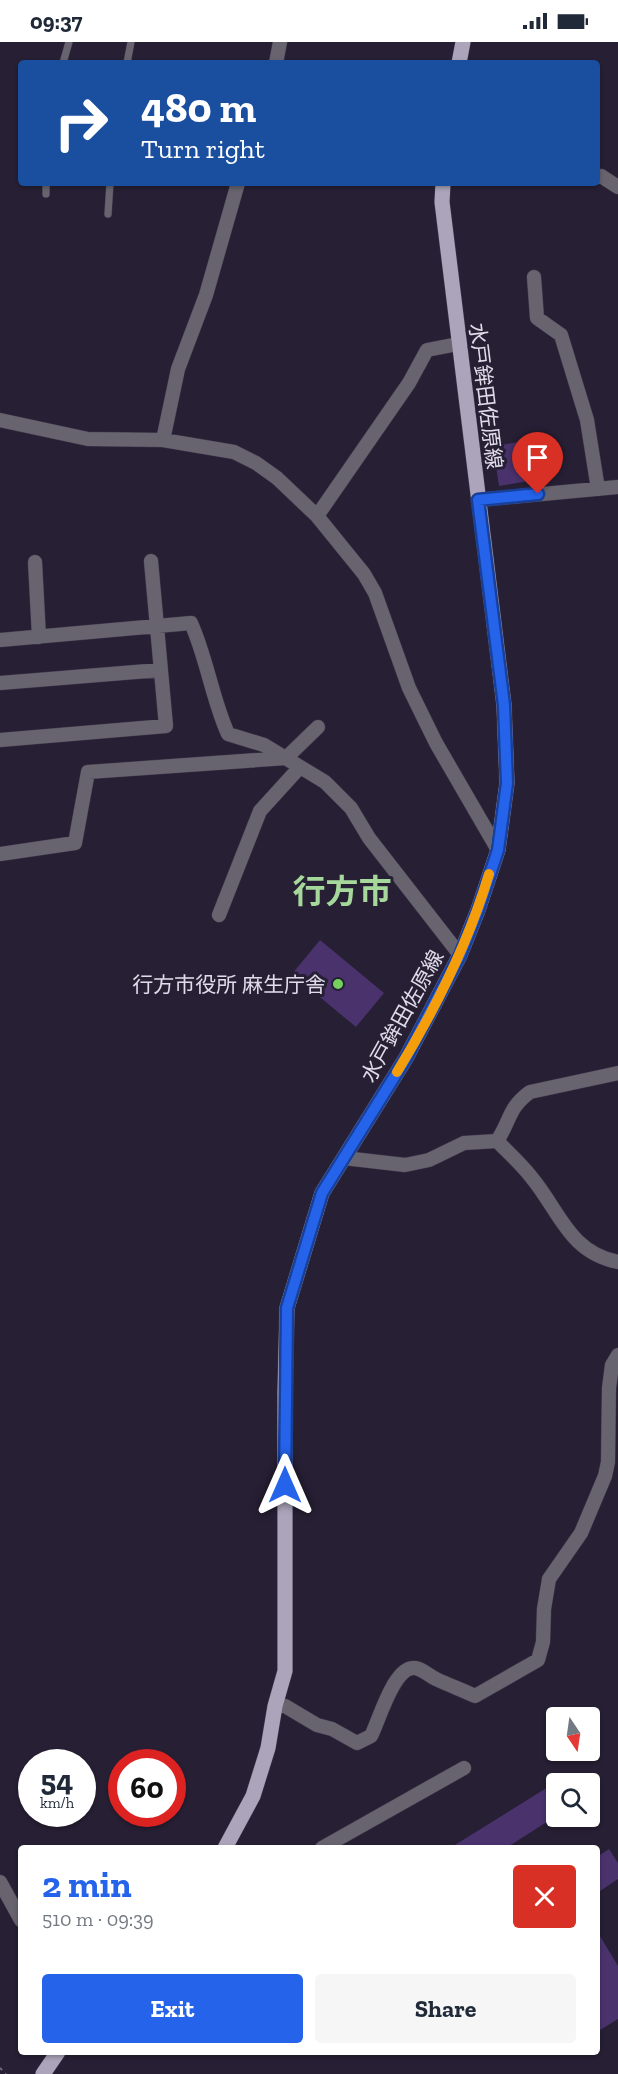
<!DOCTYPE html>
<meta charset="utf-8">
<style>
body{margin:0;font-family:"Zilla Slab","Noto Sans JP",serif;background:#f6f6f7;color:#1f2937;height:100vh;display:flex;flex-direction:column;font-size:22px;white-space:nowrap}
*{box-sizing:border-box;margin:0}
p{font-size:20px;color:#747a83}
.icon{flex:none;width:33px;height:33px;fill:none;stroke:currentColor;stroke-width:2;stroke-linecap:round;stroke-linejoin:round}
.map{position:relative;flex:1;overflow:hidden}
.drawer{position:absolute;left:18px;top:1803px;width:582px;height:210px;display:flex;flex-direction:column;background:#fff;border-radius:6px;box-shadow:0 2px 4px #0004}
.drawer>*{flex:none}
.hud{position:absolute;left:18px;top:18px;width:582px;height:126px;border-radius:6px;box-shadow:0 2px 4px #0004;background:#1a4fa0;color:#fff;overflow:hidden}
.needle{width:39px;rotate:167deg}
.buttons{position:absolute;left:546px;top:1665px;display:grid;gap:12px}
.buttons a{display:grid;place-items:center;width:54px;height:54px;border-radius:6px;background:#fff;box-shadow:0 2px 4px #0004;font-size:30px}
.speed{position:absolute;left:18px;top:1707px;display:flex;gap:12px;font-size:30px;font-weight:700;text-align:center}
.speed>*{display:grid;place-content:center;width:78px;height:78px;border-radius:50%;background:#fff;box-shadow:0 2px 4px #0004;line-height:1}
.speed small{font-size:15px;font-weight:400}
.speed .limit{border:9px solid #d22;background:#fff;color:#111}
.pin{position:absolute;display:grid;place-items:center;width:51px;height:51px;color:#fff;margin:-62px -26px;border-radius:50% 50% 50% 0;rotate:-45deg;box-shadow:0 0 6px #0007}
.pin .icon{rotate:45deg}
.me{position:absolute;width:66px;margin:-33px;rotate:0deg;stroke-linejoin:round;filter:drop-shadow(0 0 4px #0008)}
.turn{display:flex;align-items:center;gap:21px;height:126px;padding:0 24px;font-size:27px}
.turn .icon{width:78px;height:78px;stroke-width:2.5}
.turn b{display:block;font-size:42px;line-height:51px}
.round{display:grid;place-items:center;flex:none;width:63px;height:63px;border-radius:6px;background:#f6f6f7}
.headline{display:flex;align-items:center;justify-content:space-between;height:102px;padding:0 24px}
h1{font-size:36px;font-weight:700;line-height:45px;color:#2563eb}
.cta{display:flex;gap:12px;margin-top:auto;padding:12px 24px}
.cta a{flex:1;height:69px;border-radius:6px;background:#2563eb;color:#fff;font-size:24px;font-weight:700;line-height:69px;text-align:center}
.cta a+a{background:#f6f6f7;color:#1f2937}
.status{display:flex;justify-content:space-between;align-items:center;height:42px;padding:0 30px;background:#fff;direction:ltr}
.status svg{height:16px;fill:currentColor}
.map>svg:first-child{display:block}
.building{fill:#4a326d}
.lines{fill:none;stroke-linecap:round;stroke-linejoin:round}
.service-casing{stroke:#41394d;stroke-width:8}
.minor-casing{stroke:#41394d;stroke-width:15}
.primary-casing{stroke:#41394d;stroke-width:16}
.path{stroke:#706a7c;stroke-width:2;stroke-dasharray:3 4.5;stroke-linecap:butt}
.service{stroke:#67646f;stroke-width:7}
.minor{stroke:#67646f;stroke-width:14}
.primary{stroke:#aba4ba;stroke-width:15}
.route-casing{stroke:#184099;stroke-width:15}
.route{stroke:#2563eb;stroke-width:10}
.slow{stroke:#f59e0b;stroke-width:10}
.poi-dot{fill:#73d25d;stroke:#271f34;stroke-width:2}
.labels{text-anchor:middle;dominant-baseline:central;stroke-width:6;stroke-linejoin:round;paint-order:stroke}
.street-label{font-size:21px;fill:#e0dcea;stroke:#271f34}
.poi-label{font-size:21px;fill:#e0dcea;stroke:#271f34;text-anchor:end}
.town-label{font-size:33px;font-weight:bold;fill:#a5d89a;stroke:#271f34}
</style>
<div class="status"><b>09:37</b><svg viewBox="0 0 49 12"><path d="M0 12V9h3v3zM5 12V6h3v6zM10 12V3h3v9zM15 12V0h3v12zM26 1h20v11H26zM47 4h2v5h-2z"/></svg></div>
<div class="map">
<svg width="618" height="2032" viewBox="0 0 618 2032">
<rect width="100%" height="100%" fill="#271f34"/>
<path class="building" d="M547 396 553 435 499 444 493 404Z
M320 898 384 951 356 985 292 932Z
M556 1740V1774L506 1806H450Z
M609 1807 618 1821V1837L597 1851V1815Z
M597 1889 618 1924V1977L597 1990Z"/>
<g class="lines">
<g class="service-casing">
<path id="service" d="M63 21 69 0
M127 21 131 0
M46 152V141
M108 172 110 141"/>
</g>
<g class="minor-casing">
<path id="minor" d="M276 21 280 0
M597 135 601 134 618 145
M534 235 537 276 561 293 587 378 598 447
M0 378 88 397 163 398 234 410 256 421 277 436 317 474 364 532 375 551 409 646 436 701 498 808
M163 398 178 327 206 253 238 141
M478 458 618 445
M317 474 409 341 427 308 458 302
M35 520 39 595
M0 598 191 581C207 617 212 656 228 692L264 703 325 740 351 766 369 796 460 913
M0 641 160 628
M0 698 166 684 151 519
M0 812 75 801 88 730 286 716 318 685
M219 873 260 769 300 725
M497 1099C511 1078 508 1066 530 1050L618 1031
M344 1116 405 1123 429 1118 464 1101 497 1099C509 1111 522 1123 532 1136 560 1170 569 1210 618 1220
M275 1664H285L317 1683 332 1687 357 1701 371 1694C379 1679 394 1623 415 1626 423 1627 429 1634 436 1637 449 1643 462 1648 475 1654L538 1618 543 1600 544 1567 549 1537 581 1491 605 1434 608 1420 609 1346 612 1323 618 1313
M322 1806 464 1726
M0 1840 21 1878"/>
</g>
<g class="primary-casing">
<path id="primary" d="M459 21 463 0
M225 1806 253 1754 268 1706 275 1664 285 1629V1350L287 1266 322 1151 406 1016 460 913 478 868 498 808 507 741 504 663 442 160 443 141
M43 2032 58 2010"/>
</g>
<path class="path" d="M0 2026 6 2032"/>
<use href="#service" class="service"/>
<use href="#minor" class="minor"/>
<use href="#primary" class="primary"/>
</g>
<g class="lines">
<g class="route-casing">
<path id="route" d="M285 1443 287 1266 322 1151 406 1016 460 913 478 868 498 808 507 741 504 663 478 458 538 452"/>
</g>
<use href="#route" class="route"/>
<path class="slow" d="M397 1030C435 968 468 902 489 832"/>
</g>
<circle class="poi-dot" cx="338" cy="942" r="6"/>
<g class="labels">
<g class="street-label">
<text transform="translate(486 354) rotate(83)">水戸鉾田佐原線</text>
<text transform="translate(402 974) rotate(-61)">水戸鉾田佐原線</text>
</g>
<g class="poi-label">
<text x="326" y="942">行方市役所 麻生庁舎</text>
</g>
<g class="town-label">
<text x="342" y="849">行方市</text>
</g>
</g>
</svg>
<div class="buttons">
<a><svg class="needle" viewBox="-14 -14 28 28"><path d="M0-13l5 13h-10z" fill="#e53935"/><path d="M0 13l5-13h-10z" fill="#747a83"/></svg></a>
<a><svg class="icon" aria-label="search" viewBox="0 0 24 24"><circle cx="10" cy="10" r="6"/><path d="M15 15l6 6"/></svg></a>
</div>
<div class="speed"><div>54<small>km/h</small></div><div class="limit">60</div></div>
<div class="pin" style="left:538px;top:452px;background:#d93025"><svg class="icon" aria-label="arrive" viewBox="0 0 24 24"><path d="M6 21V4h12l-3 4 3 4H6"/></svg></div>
<svg class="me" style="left:285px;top:1443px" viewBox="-20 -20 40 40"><path d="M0-17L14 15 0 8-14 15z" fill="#2563eb" stroke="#fff" stroke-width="4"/></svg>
<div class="hud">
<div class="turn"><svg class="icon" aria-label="right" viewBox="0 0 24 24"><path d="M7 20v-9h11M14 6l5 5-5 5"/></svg><div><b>480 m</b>Turn right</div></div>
</div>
<section class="drawer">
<div class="headline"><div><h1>2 min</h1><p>510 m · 09:39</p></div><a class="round" style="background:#d93025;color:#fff"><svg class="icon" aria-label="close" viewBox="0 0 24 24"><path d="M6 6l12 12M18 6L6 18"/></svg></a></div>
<div class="cta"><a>Exit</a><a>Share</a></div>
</section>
</div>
